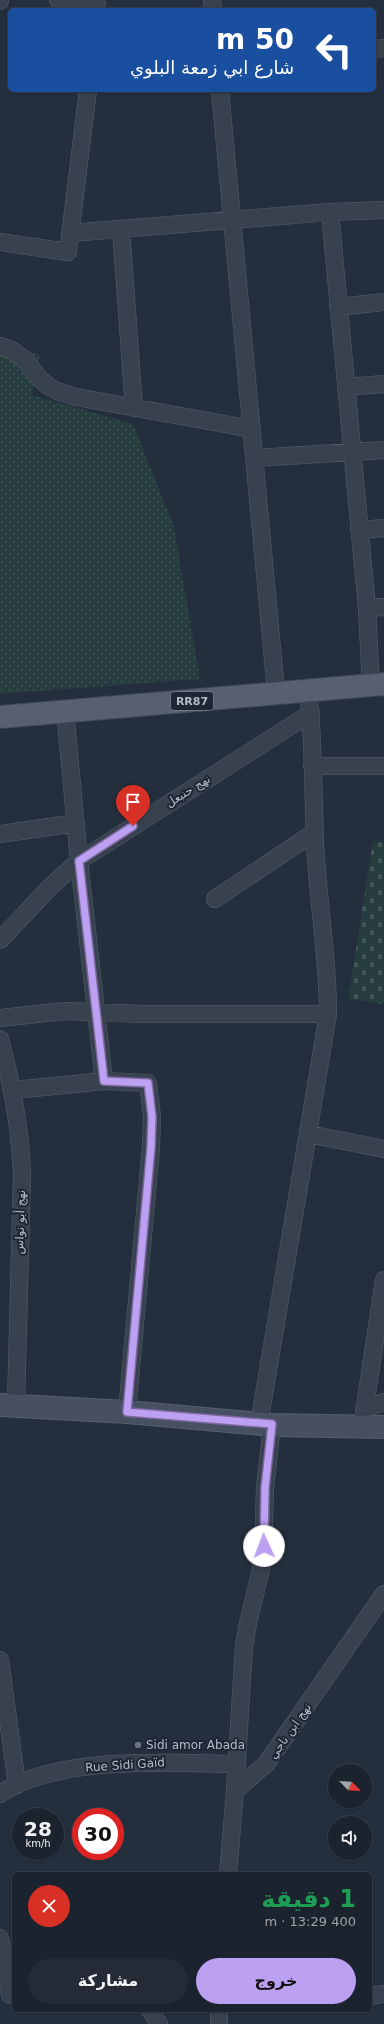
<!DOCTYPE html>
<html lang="ar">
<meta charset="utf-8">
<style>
body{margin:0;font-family:"DejaVu Sans",Cairo,sans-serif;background:#242b36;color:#f1f3f6;direction:rtl;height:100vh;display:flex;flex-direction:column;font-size:15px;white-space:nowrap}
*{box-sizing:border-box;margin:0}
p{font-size:13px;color:#a0a4aa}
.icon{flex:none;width:22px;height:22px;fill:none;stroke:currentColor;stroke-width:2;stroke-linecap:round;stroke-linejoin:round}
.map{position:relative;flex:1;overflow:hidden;direction:ltr}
.side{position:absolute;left:12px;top:1872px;width:360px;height:140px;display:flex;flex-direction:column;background:#1b232e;border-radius:6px;box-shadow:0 1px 3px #0004,0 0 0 1px #39404a;direction:rtl}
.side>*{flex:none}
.top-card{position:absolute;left:8px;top:8px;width:368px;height:84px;border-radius:6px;box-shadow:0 1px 3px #0004,0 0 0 1px #39404a;direction:rtl;background:#1a4fa0;color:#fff;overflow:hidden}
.needle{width:26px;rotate:115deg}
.controls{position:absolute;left:328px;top:1764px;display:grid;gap:8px}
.controls a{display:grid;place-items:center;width:44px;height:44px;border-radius:50%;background:#1b232e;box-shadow:0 1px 3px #0004,0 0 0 1px #39404a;font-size:20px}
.speed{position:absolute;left:12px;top:1808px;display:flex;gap:8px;font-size:20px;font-weight:700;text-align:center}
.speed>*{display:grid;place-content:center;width:52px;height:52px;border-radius:50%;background:#1b232e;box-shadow:0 1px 3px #0004,0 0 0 1px #39404a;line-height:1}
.speed small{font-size:10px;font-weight:400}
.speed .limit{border:6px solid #d22;background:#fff;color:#111}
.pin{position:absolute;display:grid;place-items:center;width:34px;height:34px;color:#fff;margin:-41px -17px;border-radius:50% 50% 50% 0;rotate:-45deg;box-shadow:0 0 4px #0007}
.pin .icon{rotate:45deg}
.me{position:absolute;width:44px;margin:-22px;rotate:358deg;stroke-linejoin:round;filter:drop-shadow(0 0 3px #0008)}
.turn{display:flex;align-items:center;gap:14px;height:84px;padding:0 16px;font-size:18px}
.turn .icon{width:52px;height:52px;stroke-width:2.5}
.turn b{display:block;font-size:28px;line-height:34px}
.round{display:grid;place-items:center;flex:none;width:42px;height:42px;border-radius:21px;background:#242b36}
.summary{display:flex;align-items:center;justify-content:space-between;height:68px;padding:0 16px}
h1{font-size:24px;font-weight:800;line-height:30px;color:#1e9e55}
.button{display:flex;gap:8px;margin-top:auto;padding:8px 16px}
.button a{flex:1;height:46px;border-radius:24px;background:#bca0f2;color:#111;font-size:16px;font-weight:800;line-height:46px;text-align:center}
.button a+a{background:#242b36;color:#f1f3f6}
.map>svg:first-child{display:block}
.grass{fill:url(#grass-dots)}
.cemetery{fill:url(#cemetery-stones)}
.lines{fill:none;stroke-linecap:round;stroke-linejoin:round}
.street-casing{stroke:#565f6c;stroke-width:18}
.secondary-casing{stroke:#565f6c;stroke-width:24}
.primary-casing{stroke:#414a57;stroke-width:24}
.street{stroke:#38414e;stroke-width:17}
.secondary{stroke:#465061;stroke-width:22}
.primary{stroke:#56606e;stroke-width:22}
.route-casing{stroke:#7a689d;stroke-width:10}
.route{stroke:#bca0f2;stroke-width:7}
.worship-dot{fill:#6b7280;stroke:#1d2633;stroke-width:1.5}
.labels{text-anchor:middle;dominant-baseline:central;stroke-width:4;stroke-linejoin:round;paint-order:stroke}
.shield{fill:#1d2633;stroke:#878f9c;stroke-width:1}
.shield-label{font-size:11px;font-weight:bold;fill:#b4bcc9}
.street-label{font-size:12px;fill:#b4bcc9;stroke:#1d2633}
.poi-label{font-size:12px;fill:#b4bcc9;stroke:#1d2633;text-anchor:start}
</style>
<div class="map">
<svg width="384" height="2024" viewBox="0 0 384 2024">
<defs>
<pattern id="grass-dots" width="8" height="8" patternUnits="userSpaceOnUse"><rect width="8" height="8" fill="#263c3f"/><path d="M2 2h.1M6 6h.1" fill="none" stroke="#435659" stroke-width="1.8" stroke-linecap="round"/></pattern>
<pattern id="cemetery-stones" width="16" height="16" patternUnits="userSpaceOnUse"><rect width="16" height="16" fill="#263c3f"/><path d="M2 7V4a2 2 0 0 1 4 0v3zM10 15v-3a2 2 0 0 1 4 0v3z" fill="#435659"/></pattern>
</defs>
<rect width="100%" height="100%" fill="#242f3e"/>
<path class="grass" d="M0 348 40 354 32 395 133 424 174 527 200 679 0 694Z"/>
<path class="cemetery" d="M373 841 384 843V1004L348 999Z"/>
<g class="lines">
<g class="street-casing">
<path id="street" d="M58 0 97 4
M212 0 213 10
M0 1V0
M374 49 384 48
M220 90 276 692
M330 212 367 608 371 685
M121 229 134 408
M70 233 330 212 384 210
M0 242 68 252 88 90
M338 307 384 302
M0 346 13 351 25 360 39 378 48 386 57 391 76 397 252 429
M346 387 384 384
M255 458 384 450
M359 530 384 528
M367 608 384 607
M65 710 79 861 104 1081
M312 766H384
M0 834 76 823
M215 899 315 832
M0 940 51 886 79 861 311 713
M0 1018 65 1011 143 1014H328
M0 1039C12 1084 20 1126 22 1172L16 1406
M14 1090 104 1081 148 1083 152 1117 151 1147 127 1412
M308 1134 384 1149
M364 1409 384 1402
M259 1424 328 1014C328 957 318 901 315 844 313 793 314 741 308 690
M362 1426 384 1280
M0 1660 17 1785
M235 1791 244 1647 248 1623 263 1561 265 1488 272 1425
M0 1794C57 1755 170 1763 237 1764
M228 1874 235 1791 266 1764 384 1594
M0 1938 10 1995
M370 1996 384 1994
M150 2010 159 2024
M219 2024V2010"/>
</g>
<g class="secondary-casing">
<path id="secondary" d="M0 1405 127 1412 272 1425 384 1427"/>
</g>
<g class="primary-casing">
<path id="primary" d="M0 717 384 684"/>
</g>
<use href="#street" class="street"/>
<use href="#secondary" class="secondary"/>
<use href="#primary" class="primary"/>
</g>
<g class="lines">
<g class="route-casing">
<path id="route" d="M133 826 79 861 104 1081 148 1083 152 1117 151 1147 127 1412 272 1424 265 1488 264 1546"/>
</g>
<use href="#route" class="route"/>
</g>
<circle class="worship-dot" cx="138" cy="1745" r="4"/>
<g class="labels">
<rect class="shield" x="171" y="692" width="42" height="18" rx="3"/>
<g class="shield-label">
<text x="192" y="701">RR87</text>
</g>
<g class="street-label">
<text transform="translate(188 791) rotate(-32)">نهج حنبعل</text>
<text transform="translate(20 1222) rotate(-88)">نهج أبو نواس</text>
<text transform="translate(290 1731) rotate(-55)">نهج ابن ناجي</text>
<text transform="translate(125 1765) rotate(-4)">Rue Sidi Gaïd</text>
</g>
<g class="poi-label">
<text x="146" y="1745">Sidi amor Abada</text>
</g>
</g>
</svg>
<div class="controls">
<a><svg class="needle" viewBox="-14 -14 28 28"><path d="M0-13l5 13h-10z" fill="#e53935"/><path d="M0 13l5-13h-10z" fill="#a0a4aa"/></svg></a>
<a><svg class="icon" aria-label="sound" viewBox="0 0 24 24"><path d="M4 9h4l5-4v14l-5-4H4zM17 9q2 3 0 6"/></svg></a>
</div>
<div class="speed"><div>28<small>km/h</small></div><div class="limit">30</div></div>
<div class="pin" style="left:133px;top:826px;background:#d93025"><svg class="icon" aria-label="arrive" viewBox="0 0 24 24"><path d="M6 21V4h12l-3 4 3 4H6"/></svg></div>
<svg class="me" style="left:264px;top:1546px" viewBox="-20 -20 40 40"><circle r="19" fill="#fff"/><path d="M0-13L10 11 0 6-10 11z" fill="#bca0f2"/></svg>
<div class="top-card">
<div class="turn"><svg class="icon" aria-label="left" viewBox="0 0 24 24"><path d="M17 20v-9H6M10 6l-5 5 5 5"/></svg><div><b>50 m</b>شارع ابي زمعة البلوي</div></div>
</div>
<section class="side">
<div class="summary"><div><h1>1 دقيقة</h1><p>400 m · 13:29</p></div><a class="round" style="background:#d93025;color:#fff"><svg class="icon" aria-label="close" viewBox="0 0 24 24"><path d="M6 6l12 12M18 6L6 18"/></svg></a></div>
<div class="button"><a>خروج</a><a>مشاركة</a></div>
</section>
</div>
